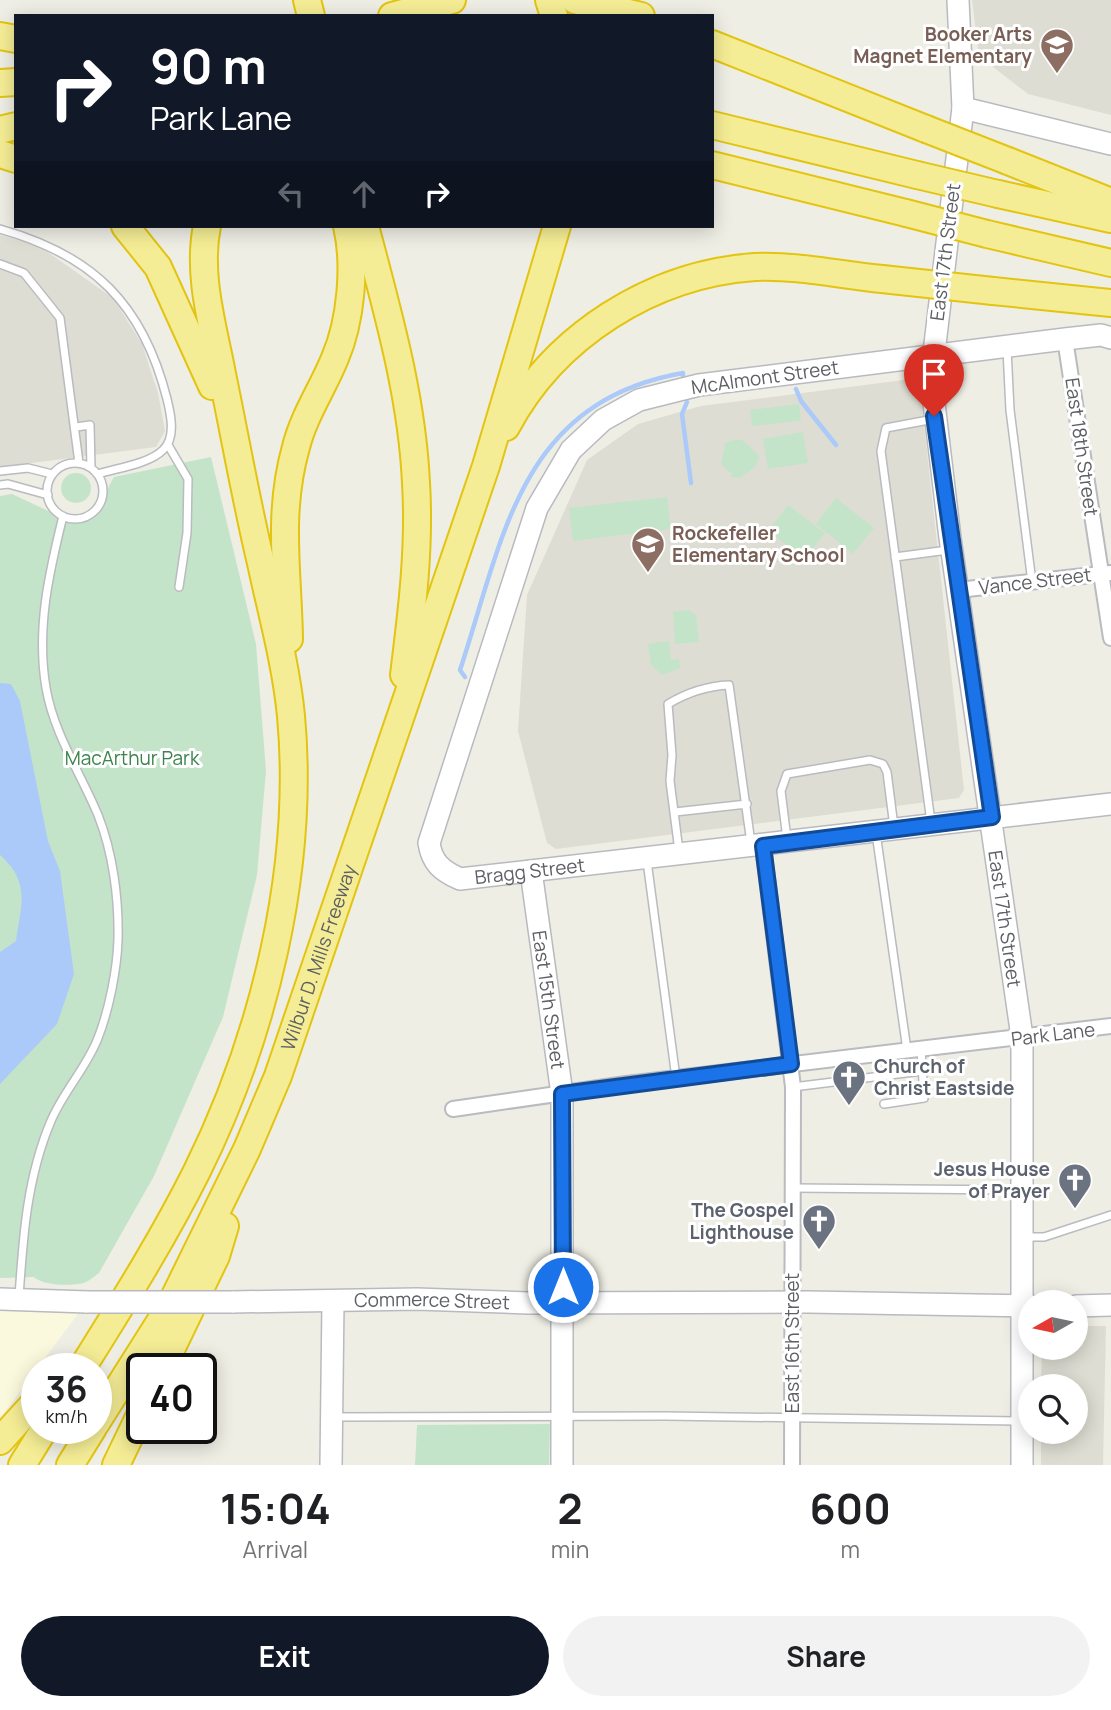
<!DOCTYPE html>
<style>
body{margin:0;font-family:Manrope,sans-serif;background:#f2f2f2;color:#202124;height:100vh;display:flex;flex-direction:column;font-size:26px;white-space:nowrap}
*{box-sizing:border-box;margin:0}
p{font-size:23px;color:#757577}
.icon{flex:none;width:38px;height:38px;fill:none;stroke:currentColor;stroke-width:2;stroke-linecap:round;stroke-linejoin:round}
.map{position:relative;height:1465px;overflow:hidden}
.drawer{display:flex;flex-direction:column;background:#fff;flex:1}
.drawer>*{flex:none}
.top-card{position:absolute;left:14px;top:14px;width:700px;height:214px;border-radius:0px;box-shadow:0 4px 18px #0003;background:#111827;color:#fff;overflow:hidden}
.needle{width:46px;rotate:261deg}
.tools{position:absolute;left:1018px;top:1290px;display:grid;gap:14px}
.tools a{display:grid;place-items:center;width:70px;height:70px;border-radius:50%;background:#fff;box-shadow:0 4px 18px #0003;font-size:35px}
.speed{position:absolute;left:21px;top:1353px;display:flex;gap:14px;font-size:35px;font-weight:700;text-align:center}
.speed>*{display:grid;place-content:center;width:91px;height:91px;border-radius:50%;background:#fff;box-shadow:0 4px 18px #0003;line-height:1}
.speed small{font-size:18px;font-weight:400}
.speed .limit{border:4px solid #111;border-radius:10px;background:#fff;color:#111}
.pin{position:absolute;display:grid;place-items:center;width:60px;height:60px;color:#fff;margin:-72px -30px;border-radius:50% 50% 50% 0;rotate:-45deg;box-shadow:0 0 7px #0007}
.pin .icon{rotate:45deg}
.me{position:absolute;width:77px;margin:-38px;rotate:0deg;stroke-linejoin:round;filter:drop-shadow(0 0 5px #0008)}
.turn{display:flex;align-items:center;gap:24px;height:147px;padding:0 21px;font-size:32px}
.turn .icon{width:91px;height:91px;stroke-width:2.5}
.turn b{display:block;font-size:49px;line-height:60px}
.lanes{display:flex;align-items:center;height:66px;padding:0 21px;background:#0003;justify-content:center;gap:35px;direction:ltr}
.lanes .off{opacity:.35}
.eta{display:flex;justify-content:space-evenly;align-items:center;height:119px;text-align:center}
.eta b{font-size:42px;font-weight:700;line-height:49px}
.cta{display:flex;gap:14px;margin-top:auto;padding:14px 21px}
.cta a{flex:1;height:80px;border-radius:42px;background:#111827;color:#fff;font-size:28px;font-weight:700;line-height:80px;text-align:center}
.cta a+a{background:#f2f2f2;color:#202124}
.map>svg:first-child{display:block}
.commercial{fill:#fbf9dd}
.education{fill:#deddd3}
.green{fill:#c4e4c9}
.water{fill:#abcaf9}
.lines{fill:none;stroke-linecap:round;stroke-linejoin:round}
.stream{stroke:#abcaf9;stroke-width:4.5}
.lane-casing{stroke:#babbc0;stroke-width:10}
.street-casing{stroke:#babbc0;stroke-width:18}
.secondary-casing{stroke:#b9bac0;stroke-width:24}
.highway-casing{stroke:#e3c411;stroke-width:30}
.lane{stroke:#fff;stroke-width:7}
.street{stroke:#fff;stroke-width:14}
.secondary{stroke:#fff;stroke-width:21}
.highway{stroke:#f5ed95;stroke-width:26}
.secondary-bridge-casing{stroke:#b9bac0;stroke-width:24;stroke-linecap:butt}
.highway-bridge-casing{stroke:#e3c411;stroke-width:30;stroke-linecap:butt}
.secondary-bridge{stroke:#fff;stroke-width:21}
.highway-bridge{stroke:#f5ed95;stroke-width:26}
.route-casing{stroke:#114b97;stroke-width:18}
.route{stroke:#1a73e8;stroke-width:12}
.labels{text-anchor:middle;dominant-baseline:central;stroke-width:6;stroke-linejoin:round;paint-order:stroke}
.education-label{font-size:19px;font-weight:bold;fill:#785e54;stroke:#fff;text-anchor:end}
.street-label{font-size:19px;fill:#5d5f64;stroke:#fff}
.park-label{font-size:19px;fill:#3c844c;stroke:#fff}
.worship-label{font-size:19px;font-weight:bold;fill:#5b616d;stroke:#fff;text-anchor:end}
</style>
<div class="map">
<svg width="1111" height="1465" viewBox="0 0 1111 1465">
<rect width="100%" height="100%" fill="#eeeee5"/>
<path class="commercial" d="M0 1299 87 1302 0 1418Z"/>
<path class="education" d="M972 0H1111V115L1028 94 979 56Z
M0 235 39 246 113 298 142 344 158 393 165 431 156 447 0 467Z
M919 378 964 790 959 798 556 849 547 843 518 731 527 595 587 460 638 424 701 406Z
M1076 1326H1106L1103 1465H1041V1432H1076V1386H1041L1042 1348H1076Z"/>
<path class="green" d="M799 404 801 420 798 421 752 426 750 410Z
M803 432 808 463 768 469 763 439Z
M733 440H742L760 456 755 467 740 478 730 477 732 474 721 464 725 443Z
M211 457 256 644 266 771 257 875 223 1017 154 1176 99 1273C95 1276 89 1281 84 1283 72 1286 43 1286 34 1277L0 1278V496L12 494 74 523C112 507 96 507 114 477Z
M61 488a15 15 0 1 1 30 0a15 15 0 1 1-30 0Z
M667 497 671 529 573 541 569 508Z
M836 498 874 528 853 554 816 524Z
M788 505 825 533 805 559 768 531Z
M688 610 696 615 699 642 675 644 673 612Z
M669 641 671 660 679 659 680 668 662 675 651 665 648 644Z
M550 1424 549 1465H415L417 1425Z"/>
<path class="water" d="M0 683 11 684 20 701 48 841 60 871 74 974 57 1024 0 1084V952L16 941C21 904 31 883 0 855Z"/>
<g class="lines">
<path class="stream" d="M796 389 801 401 836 445
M687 402 682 414 691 483
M465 677 460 670C504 537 519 402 683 373V377"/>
<g class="lane-casing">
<path id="lane" d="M0 229C93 255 143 304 167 399 171 415 176 438 163 450 149 464 117 468 98 474
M0 264 24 273 60 318 79 463
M1007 349 1010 410 1032 582
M76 427 90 425 91 468
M168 445 188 479 187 533 179 587
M47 491a28 28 0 1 1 56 0a28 28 0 1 1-56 0Z
M0 471 28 468 52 474
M0 485 8 484 48 495
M895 557 948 550
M675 812 747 804
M931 822 881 451 886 428 934 419
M876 833 907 1050
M787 839 781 791 787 774 870 760 883 764 887 772 894 827
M679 851 670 781 672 755 668 704C688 692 706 686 729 685L751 843
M647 861 676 1078
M793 1087 922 1071
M884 1104 924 1098 921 1049
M793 1188 1020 1190
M1023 1237H1044L1111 1215
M19 1297C23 1237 27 1177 51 1121 63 1092 87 1067 98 1038 109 1010 117 970 118 940 119 899 113 853 98 815 80 772 54 734 46 688 36 629 49 573 63 516
M335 1417 665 1416 1020 1421"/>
</g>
<g class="street-casing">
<path id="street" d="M1065 339 1111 638
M958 590 1111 573
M763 846 793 1087 792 1465
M453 1109 626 1084 1111 1026"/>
</g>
<g class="secondary-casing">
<g id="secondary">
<path id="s1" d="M958 0 963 108 931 378 950 538 1022 1037V1465"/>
<path d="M963 108 1111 144"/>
<path id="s2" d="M1111 338 1101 335 1065 339 699 385 639 400 603 420 571 450 537 508 429 843C432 863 442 871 460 879L1111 804"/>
<path id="s3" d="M531 871 562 1094V1465"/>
<path d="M0 1299 87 1302"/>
<path id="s4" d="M232 1302 417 1299 528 1303 808 1302 1031 1306"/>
<path d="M1076 1306 1111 1305"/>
<path d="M331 1465 333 1302"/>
</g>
</g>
<g class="highway-casing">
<g id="highway">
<path d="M307 0 311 16"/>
<path d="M549 0 554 16"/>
<path d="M575 0 641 16"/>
<path d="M392 16 452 0"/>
<path d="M0 36 16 39"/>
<path d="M712 44 926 129"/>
<path d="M0 83 16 82"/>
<path d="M712 125 917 175"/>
<path d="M0 130 16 126"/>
<path d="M0 154 16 159"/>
<path d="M1008 161 1111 202"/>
<path d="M712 165 906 213"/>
<path d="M998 194 1111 219"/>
<path d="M125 226 158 267 212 386"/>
<path d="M365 226C387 310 412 395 416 483 420 547 412 611 404 675"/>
<path d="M987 234 1111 263"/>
<path d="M993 291 1111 303"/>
<path d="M506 427C554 336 652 274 755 267 796 265 841 275 882 279"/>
<path d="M289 639C288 572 277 514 296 447 304 415 323 388 335 358 351 321 356 265 347 226"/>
<path d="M82 1368C122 1304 163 1239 197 1171 264 1036 305 868 291 716 286 664 272 614 261 563 246 500 235 437 222 374 213 326 197 275 207 226"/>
<path d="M162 1368 216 1256 225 1226"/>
<path id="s5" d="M96 1423 170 1306 247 1149 278 1076 486 466 557 226"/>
<path d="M0 1441 37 1400"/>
<path d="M22 1465 45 1428"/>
<path d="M70 1465 93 1428"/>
<path d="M116 1465 142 1411"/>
</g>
</g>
<use href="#lane" class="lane"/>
<use href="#street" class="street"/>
<use href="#secondary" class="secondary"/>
<use href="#highway" class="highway"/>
<g class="secondary-bridge-casing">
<path id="secondary-bridge" d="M87 1302H232"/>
</g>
<g class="highway-bridge-casing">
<path id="highway-bridge" d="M926 129 1008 161
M917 175 998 194
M906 213 987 234
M882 279 993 291"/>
</g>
<use href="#secondary-bridge" class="secondary-bridge"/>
<use href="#highway-bridge" class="highway-bridge"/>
</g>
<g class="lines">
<g class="route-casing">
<path id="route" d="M563 1287 562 1094 791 1064 763 846 992 817 934 416"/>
</g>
<use href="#route" class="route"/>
</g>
<defs>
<g id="school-pin" transform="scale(1.75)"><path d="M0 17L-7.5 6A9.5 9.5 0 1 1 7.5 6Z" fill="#8d6e63" stroke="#fff"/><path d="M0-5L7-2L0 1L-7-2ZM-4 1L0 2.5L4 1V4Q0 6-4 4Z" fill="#fff"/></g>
<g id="church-pin" transform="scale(1.75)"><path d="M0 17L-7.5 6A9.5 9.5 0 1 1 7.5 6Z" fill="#6b7280" stroke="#fff"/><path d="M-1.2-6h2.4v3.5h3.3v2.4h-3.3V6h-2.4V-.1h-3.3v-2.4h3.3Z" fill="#fff"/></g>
</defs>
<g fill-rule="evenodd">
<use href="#school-pin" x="1057" y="45"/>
<use href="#school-pin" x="648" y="544"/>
<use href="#church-pin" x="849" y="1077"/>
<use href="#church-pin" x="1075" y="1180"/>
<use href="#church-pin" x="819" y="1221"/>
</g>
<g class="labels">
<g class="education-label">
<text x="1032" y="34">Booker Arts<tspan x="1032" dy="22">Magnet Elementary</tspan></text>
<text x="672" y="533" text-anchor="start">Rockefeller<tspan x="672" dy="22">Elementary School</tspan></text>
</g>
<g class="street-label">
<text transform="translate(945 252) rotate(-83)">East 17th Street</text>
<text transform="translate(765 377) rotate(-8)">McAlmont Street</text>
<text transform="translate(1082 447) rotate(82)">East 18th Street</text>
<text transform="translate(1035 581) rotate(-7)">Vance Street</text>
<text stroke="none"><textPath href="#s2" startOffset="1102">Bragg Street</textPath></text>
<text stroke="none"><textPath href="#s1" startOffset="926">East 17th Street</textPath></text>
<text stroke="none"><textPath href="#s5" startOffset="518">Wilbur D. Mills Freeway</textPath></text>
<text stroke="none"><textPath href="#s3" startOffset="130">East 15th Street</textPath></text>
<text transform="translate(1053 1034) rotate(-7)">Park Lane</text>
<text stroke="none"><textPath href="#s4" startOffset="200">Commerce Street</textPath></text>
<text transform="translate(792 1343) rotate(-90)">East 16th Street</text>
</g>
<g class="park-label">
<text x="132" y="758">MacArthur Park</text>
</g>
<g class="worship-label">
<text x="874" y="1066" text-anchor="start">Church of<tspan x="874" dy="22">Christ Eastside</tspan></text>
<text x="1050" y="1169">Jesus House<tspan x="1050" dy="22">of Prayer</tspan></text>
<text x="794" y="1210">The Gospel<tspan x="794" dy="22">Lighthouse</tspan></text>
</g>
</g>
</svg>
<div class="tools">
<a><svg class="needle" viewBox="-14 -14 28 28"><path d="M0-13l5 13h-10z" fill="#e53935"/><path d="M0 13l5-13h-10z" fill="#757577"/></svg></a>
<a><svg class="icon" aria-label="search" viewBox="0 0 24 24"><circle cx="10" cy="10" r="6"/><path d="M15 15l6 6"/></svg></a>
</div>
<div class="speed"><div>36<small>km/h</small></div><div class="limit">40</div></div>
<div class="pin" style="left:934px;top:416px;background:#d93025"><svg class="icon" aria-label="arrive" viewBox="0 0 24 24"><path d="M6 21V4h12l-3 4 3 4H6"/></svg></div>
<svg class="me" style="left:563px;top:1287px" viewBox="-20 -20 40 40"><circle r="17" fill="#1a73e8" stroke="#fff" stroke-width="3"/><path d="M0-11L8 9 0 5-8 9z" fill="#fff"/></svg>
<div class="top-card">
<div class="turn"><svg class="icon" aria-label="right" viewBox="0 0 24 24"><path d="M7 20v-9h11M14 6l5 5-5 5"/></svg><div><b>90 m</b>Park Lane</div></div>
<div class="lanes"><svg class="icon off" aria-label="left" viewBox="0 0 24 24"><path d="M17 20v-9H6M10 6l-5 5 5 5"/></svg><svg class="icon off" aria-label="ahead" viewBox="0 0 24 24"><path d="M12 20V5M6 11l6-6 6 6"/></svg><svg class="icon" aria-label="right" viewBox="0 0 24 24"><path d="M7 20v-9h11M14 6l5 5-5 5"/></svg></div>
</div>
</div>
<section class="drawer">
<div class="eta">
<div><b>15:04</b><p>Arrival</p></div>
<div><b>2</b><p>min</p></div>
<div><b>600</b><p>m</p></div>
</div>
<div class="cta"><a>Exit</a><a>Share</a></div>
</section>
